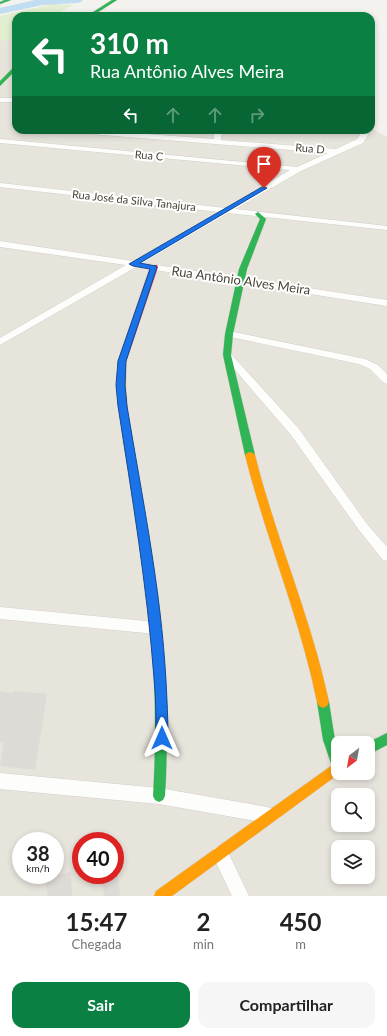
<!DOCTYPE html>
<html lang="pt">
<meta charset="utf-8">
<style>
body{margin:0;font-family:Lato,sans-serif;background:#f6f6f6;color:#222;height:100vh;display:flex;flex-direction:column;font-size:15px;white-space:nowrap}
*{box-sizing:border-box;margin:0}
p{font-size:13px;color:#767676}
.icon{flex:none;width:22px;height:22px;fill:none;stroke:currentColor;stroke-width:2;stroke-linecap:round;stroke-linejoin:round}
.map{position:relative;height:896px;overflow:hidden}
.panel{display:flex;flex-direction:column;background:#fff;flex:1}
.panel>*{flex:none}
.guide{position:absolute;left:12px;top:12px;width:363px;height:122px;border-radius:12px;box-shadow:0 2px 6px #0003;background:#0b8043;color:#fff;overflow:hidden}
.needle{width:26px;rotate:211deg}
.fabs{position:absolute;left:331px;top:736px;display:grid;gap:8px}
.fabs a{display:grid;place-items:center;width:44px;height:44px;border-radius:8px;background:#fff;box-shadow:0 2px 6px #0003;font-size:20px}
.speed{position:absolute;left:12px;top:832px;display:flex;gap:8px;font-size:20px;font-weight:700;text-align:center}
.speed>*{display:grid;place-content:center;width:52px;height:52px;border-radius:50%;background:#fff;box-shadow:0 2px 6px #0003;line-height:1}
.speed small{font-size:10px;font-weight:400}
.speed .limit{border:6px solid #d22;background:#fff;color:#111}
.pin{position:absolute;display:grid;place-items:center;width:34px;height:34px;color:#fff;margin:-41px -17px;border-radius:50% 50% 50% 0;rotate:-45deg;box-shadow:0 0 4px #0007}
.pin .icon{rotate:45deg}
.me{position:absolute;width:44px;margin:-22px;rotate:0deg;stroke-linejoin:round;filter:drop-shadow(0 0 3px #0008)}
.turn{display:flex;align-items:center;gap:14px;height:84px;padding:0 12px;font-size:18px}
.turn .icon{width:52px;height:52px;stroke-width:2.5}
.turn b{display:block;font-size:28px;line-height:34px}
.lanes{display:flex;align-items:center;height:38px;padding:0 12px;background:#0003;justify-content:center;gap:20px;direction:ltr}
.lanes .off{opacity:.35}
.eta{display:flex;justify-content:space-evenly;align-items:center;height:68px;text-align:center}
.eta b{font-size:24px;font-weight:700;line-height:28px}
.cta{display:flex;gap:8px;margin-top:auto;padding:8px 12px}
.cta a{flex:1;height:46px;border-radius:12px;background:#0b8043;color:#fff;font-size:16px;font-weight:700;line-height:46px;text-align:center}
.cta a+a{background:#f6f6f6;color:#222}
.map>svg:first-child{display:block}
.residential{fill:#e7e4dc;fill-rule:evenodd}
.green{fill:#e1eecf}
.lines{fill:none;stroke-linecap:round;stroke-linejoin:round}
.river{fill:#c0ddf1;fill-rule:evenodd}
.building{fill:#dedbd6}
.street-casing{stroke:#d2d0cb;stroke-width:1}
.fast-casing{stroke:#d3cfc5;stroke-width:1}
.slow-casing{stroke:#d3cfc5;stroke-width:1}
.jam-casing{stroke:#d3cfc5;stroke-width:1}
.street{fill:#fdfdfc;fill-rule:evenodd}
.fast{fill:#30b455;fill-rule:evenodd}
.slow{fill:#ff9f0a;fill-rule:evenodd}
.jam{fill:#e5322d;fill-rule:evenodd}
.route{fill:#1a73e8;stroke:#114b97}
.labels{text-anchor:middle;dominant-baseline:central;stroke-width:4;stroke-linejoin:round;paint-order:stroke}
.far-street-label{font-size:11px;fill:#4b4439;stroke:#fff}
.street-label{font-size:13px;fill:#4b4439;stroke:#fff}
</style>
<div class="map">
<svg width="387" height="896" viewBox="0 0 387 896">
<rect width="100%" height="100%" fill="#f4f2ee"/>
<path class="residential" d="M16 39V130H371V128L387 137V896H0V40ZM338 743H368V773H338ZM338 795H368V825H338ZM21 841H55V875H21ZM81 841H115V875H81ZM338 847H368V877H338Z"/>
<path class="green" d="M52 4 73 5 53 16H16V41L0 40V16Z"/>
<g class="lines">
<path class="river" d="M35 0H83L81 2 77 3 42 5 0 14V8Z"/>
</g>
<path class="building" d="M0 691 13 693V691L47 694 35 770 0 766 4 742H0Z
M71 872 72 896H48L45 877Z
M102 875H118L120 896H104Z"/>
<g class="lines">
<g class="street-casing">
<path id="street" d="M0 98H16V102H0Z
M62 130H93L214 139V130H222L221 140 336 149 357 139 360 135 359 130H367L368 135 363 143 301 171 235 209 387 226V230L228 213 143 263 387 300V306L136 267 0 345V338L126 265 0 247V241L133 261 219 212 0 187V183L226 208 290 170 0 143V139L297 167 328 153 66 132Z
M229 331 365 359 378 365 387 374V384L383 382 370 369 359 364 226 336 224 334Z
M227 352 230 353 299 429 367 524 387 547V561L383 560 359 530 291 435 224 357 222 355Z
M0 607 156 622 161 624 163 628 161 632 156 634 0 619Z
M0 773 159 788 267 807 273 809 275 815 273 821 267 823 159 804 0 789Z
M220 846 226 848 249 896H232L212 854 214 848Z"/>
</g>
<g class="fast-casing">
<path id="fast" d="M5 0H11L0 4V2Z
M112 0H117L92 16H87Z
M16 65V70L0 86V81Z
M258 212 266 219 247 269 233 334 231 355 255 455 253 457H247L245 455 223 355 225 334 239 269 260 219 255 214Z
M154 601 158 603 159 606C166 669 169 732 165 796L163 800 159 802 155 800 153 796C157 732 155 669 149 606L150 603Z
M323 696 327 698 329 702 335 740 338 749V773H341L338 774 334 772 323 740 317 702 319 698Z
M387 733V745L368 755 367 743Z"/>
</g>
<g class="slow-casing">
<path id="slow" d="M122 359 126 362V390L128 417 157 589 159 606 158 609 154 611 150 609 149 606C144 566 138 526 131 486 124 445 116 404 118 362Z
M250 452 253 453 255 455C276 539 311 617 329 702L327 706 323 708 319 706 317 702C300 618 266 539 245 455L247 453Z
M338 761V773H340L172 896H154L156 891Z"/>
</g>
<g class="jam-casing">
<path id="jam" d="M151 265H157L158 267 126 362 122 365 119 364 118 362Z"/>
</g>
<use href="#street" class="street"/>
<use href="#fast" class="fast"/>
<use href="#slow" class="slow"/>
<use href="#jam" class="jam"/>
</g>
<path class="route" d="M262 187 267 188 140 263 156 266 157 267 126 361 125 385 127 406C142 497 161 589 166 681 167 700 168 719 168 738L167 743 162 744 158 743 156 738C156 718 156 698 154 678 147 586 132 496 118 406L116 385 118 361 150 269 133 266 129 264Z"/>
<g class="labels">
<g class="far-street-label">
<text transform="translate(310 148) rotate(5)">Rua D</text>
<text transform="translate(149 155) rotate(5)">Rua C</text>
<text transform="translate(134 200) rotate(6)">Rua José da Silva Tanajura</text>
</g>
<g class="street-label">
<text transform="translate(241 280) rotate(8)">Rua Antônio Alves Meira</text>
</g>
</g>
</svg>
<div class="fabs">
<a><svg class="needle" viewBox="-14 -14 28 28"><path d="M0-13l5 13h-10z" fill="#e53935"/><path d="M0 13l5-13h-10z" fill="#767676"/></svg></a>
<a><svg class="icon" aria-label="search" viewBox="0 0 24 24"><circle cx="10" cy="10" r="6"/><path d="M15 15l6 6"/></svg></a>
<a><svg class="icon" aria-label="layers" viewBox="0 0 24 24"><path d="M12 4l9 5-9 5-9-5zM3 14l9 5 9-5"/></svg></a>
</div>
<div class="speed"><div>38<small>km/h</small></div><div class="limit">40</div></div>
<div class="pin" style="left:264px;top:188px;background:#d93025"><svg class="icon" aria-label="arrive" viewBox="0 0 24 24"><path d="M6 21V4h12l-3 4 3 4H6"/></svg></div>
<svg class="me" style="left:162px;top:738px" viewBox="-20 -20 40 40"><path d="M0-17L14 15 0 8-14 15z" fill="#1a73e8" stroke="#fff" stroke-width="4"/></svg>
<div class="guide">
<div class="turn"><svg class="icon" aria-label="left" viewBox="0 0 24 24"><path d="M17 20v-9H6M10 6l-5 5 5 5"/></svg><div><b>310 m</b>Rua Antônio Alves Meira</div></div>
<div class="lanes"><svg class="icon" aria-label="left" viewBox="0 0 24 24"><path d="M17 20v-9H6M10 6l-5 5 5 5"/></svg><svg class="icon off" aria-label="ahead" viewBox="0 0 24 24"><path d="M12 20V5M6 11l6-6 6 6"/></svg><svg class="icon off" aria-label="ahead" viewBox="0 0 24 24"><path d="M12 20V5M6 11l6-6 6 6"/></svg><svg class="icon off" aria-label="right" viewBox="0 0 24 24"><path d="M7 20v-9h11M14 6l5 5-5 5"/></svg></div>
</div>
</div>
<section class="panel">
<div class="eta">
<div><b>15:47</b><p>Chegada</p></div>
<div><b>2</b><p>min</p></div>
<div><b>450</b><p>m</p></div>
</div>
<div class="cta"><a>Sair</a><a>Compartilhar</a></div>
</section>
